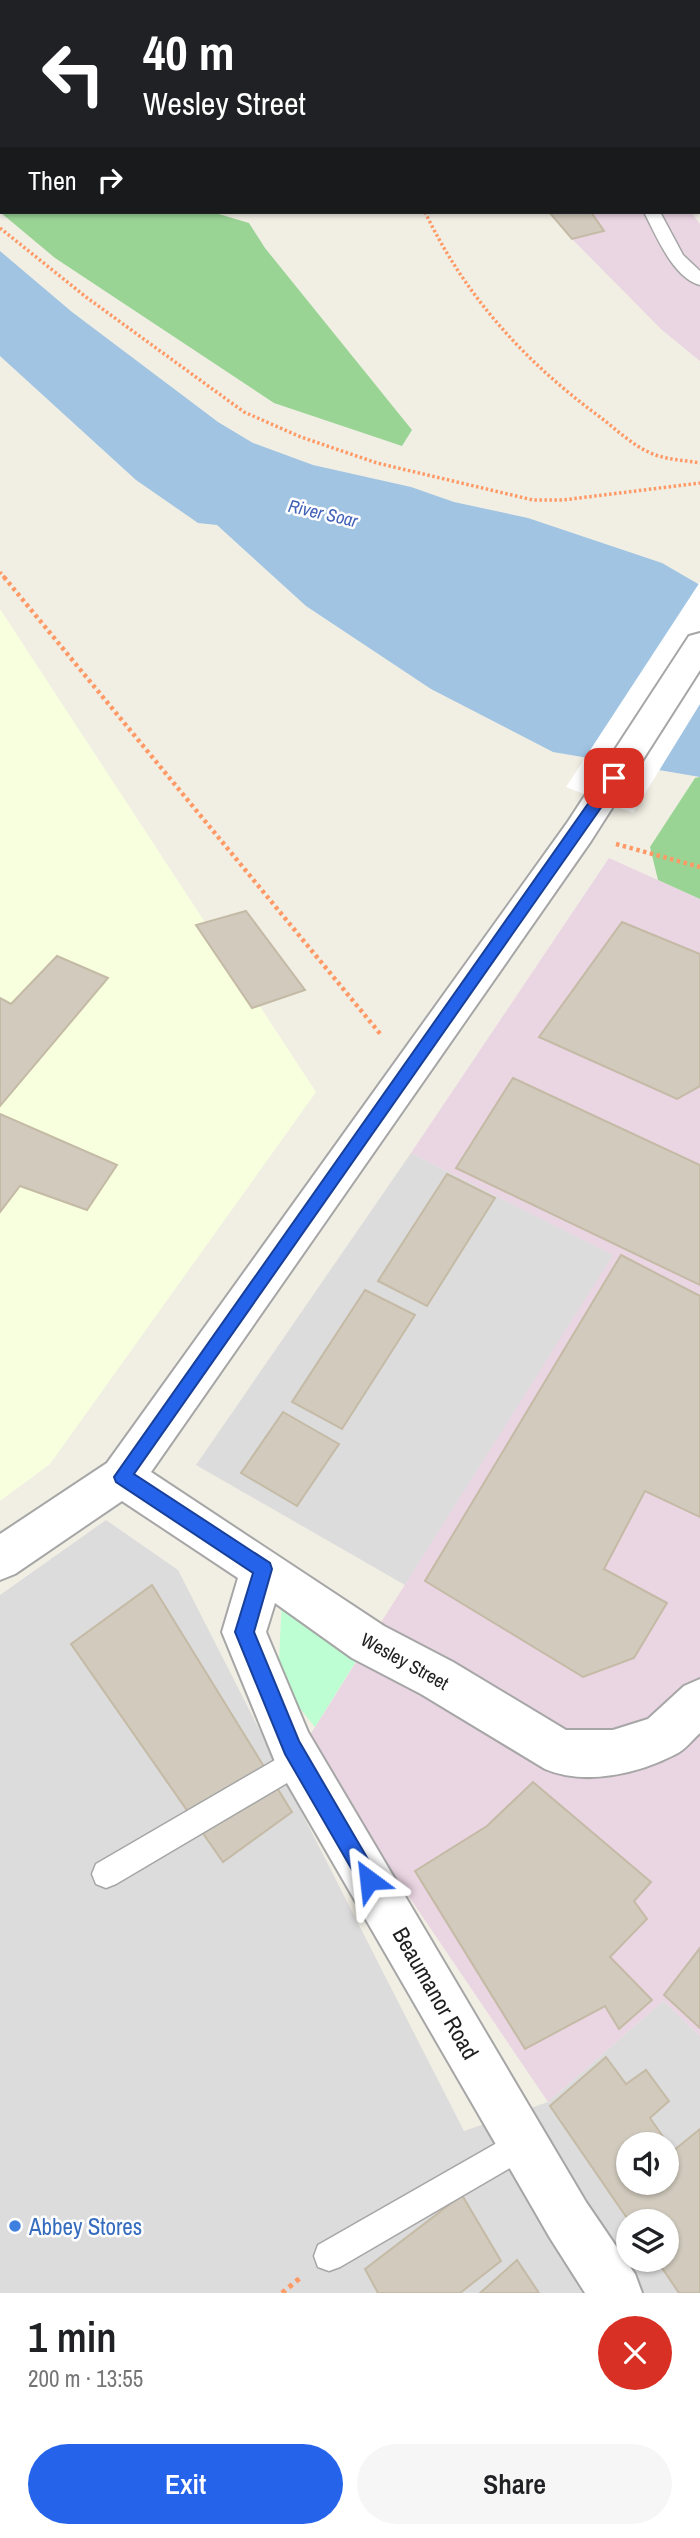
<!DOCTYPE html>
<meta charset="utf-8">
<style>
body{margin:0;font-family:"Archivo Narrow",sans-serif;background:#f6f6f6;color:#202124;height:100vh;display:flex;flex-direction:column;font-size:26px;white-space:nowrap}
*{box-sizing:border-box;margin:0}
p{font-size:23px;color:#757577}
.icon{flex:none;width:38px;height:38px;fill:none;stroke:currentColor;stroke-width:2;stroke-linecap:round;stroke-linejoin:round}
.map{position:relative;height:2293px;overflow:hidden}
.side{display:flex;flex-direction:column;background:#fff;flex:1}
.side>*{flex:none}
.hud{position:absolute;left:0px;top:0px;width:700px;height:214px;box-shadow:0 2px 5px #0004;background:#202124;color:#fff;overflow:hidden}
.controls{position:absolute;left:616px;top:2132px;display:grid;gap:14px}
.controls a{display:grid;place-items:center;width:63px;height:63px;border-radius:50%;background:#fff;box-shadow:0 2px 5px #0004;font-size:35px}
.pin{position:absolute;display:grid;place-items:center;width:60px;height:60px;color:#fff;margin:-30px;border-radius:14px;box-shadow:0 4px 10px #0006}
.me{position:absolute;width:77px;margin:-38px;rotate:330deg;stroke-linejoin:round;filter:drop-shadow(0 0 5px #0008)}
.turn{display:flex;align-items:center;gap:24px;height:147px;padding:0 28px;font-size:32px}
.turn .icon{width:91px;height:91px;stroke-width:2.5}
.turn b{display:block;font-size:49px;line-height:60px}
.then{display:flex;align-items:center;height:66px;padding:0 28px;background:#0003;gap:14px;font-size:26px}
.round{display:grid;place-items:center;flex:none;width:74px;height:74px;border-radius:37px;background:#f6f6f6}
.summary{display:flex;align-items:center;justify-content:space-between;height:119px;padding:0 28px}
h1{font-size:42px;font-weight:600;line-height:52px}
.action{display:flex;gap:14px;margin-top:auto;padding:14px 28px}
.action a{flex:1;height:80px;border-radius:42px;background:#2563eb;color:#fff;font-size:28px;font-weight:600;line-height:80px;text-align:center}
.action a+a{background:#f6f6f6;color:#202124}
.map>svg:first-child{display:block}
.residential{fill:#dddcdc;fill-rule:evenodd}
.industrial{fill:#ead5e2}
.education{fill:#f8ffdf}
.forest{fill:#99d495}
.park{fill:#bdfed2}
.water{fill:#a0c4e2}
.pier{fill:#fff}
.building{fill:#d1cabd;stroke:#c4baa5;stroke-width:2;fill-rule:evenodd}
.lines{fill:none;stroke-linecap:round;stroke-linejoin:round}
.lane-casing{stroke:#a6a6a6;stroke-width:3}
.street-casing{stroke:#a6a6a6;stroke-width:4}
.secondary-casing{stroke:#527c00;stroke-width:4}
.path-far2{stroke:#ff9a67;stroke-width:3.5;stroke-dasharray:2.5 2.5;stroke-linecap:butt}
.path-far1{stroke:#ff9a67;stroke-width:4.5;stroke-dasharray:3.5 3.5;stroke-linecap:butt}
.path{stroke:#ff9a67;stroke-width:5;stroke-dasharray:4.5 4.5;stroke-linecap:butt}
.lane{fill:#fff;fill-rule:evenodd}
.street{fill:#fff;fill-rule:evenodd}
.secondary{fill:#eaffb4;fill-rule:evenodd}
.route{fill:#2563eb;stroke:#184099;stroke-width:2}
.shop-dot{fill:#3f7fe0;stroke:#fff;stroke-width:2.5}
.labels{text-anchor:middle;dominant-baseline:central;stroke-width:5;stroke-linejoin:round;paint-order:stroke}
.far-water-label{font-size:18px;font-style:italic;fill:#4262b8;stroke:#fff}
.street-label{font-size:19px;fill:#1f1f1f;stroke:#fff}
.near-street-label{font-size:23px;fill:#1f1f1f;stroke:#fff}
.near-shop-label{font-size:23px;fill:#366cbe;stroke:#fff;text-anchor:start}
</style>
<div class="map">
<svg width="700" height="2293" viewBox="0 0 700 2293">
<rect width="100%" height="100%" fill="#f1efe4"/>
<path class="residential" d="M411 1153 614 1255 405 1585 196 1465Z
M106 1520 178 1570 464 2131 548 2102 663 2001 700 2036V2293H0V1595ZM628 2144H667V2182H628ZM628 2221H667V2259H628Z"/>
<path class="industrial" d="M390 0H700V202L698 2H373Z
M549 212H691L700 224V361L662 330 572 239Z
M609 858 700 899V2036L663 2001 548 2102 305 1743 613 1255 411 1153Z"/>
<path class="education" d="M0 609 316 1092 50 1464 0 1501Z"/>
<path class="forest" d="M0 165 2 212H212L249 223 265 248 412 430 402 446 274 403 55 258 0 212Z
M700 777V899L658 880 650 847 695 778Z"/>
<path class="park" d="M282 1598 368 1642 315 1727 278 1681Z"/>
<path class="water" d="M0 251 72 312 218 422 253 443 313 465 411 487 454 502 528 518 662 563 700 585V777L553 752 431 689 306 606 217 525 198 523 136 480 0 356Z"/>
<path class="pier" d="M700 582V704L633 813 566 787Z"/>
<path class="building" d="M549 212H591L604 231 572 239Z
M246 911 305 990 252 1008 196 925Z
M622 922 700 954V1086L677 1099 539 1037Z
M57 956 108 978 0 1106V998L11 1004Z
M513 1078 700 1165V1285L456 1168Z
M0 1114 117 1165 87 1210 20 1186 0 1212Z
M447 1174 495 1198 427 1306 378 1281Z
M621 1255 700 1296V1517L645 1491 604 1569 667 1603 634 1658 583 1677 425 1581Z
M365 1290 415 1315 342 1429 292 1402Z
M283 1412 339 1444 297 1506 241 1473Z
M152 1585 292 1812 223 1862 71 1644Z
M533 1782 651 1882 634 1901 647 1919 610 1957 652 2000 619 2029 605 2006 525 2049 415 1871 487 1826Z
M700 1948V2028L664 1995Z
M606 2057 626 2084 646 2070 669 2101 650 2118 673 2151 700 2129V2293H679L656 2259H667V2221H629L550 2106ZM628 2144H667V2182H628Z
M462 2195 501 2261 460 2293H378L365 2269Z
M517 2260 539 2293H480Z"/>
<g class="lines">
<g class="lane-casing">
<path id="lane" d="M698 16H700V24H698Z
M644 212H660L683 255 700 271V285C673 278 656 235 644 212Z
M299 1746 309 1750 313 1760 309 1770 116 1884 106 1888 96 1884 92 1874 96 1864Z
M523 2128 534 2132 538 2143 534 2154 340 2267 329 2271 318 2267 314 2256 318 2245Z"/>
</g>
<g class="street-casing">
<path id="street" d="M700 633V670L591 841 151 1472 384 1626 453 1662 566 1730H613L648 1719 684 1686 700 1679V1733C692 1740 685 1750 676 1754 638 1774 585 1786 545 1769L421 1694 352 1658 275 1603 266 1632 308 1732 586 2202 635 2274 642 2293H585L550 2238 276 1764 222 1632 238 1578 122 1501 15 1574 0 1580V1534L107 1463 567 823 689 636Z"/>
</g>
<g class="secondary-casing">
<path id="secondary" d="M159 0H199L158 2Z
M0 13H2V27H0Z"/>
</g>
<path class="path-far2" d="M0 101 2 103
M425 212C465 296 525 362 600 417 617 430 633 446 653 454 668 460 684 460 700 463
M0 228 86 297 244 412 301 437 377 463 533 500H563L700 483
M0 572 5 578"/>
<path class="path-far1" d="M4 577 382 1036
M616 844 700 867"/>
<path class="path" d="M282 2293 300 2278"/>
<use href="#lane" class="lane"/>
<use href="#street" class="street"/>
<use href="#secondary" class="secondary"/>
</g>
<path class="route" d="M614 773 621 778 619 782 134 1474 270 1563 272 1569 254 1632 299 1741 376 1873 379 1880 376 1887 369 1890 362 1887 285 1754 235 1632 253 1573 116 1482 114 1477 609 774Z"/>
<circle class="shop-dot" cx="15" cy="2226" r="7"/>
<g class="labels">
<g class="far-water-label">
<text transform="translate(323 513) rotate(13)">River Soar</text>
</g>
<g class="street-label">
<text transform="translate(405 1661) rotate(29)">Wesley Street</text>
</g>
<g class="near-street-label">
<text transform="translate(436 1993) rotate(60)">Beaumanor Road</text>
</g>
<g class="near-shop-label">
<text x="29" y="2226">Abbey Stores</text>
</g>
</g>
</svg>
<div class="controls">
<a><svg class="icon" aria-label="sound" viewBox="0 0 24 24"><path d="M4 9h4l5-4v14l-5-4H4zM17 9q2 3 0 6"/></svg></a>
<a><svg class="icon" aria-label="layers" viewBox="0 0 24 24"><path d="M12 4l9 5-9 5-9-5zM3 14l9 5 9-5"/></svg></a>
</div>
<div class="pin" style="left:614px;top:778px;background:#d93025"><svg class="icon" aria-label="arrive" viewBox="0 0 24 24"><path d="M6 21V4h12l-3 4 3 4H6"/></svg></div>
<svg class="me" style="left:369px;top:1880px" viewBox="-20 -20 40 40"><path d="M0-17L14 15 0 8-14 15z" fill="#2563eb" stroke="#fff" stroke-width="4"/></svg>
<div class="hud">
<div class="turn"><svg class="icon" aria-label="left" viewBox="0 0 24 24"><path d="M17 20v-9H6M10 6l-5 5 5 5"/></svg><div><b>40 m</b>Wesley Street</div></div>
<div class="then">Then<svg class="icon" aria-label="right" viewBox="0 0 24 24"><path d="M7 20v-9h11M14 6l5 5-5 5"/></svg></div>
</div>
</div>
<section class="side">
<div class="summary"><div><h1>1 min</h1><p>200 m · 13:55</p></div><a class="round" style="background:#d93025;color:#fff"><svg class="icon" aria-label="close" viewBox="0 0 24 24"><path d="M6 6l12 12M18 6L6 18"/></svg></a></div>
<div class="action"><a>Exit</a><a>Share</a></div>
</section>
